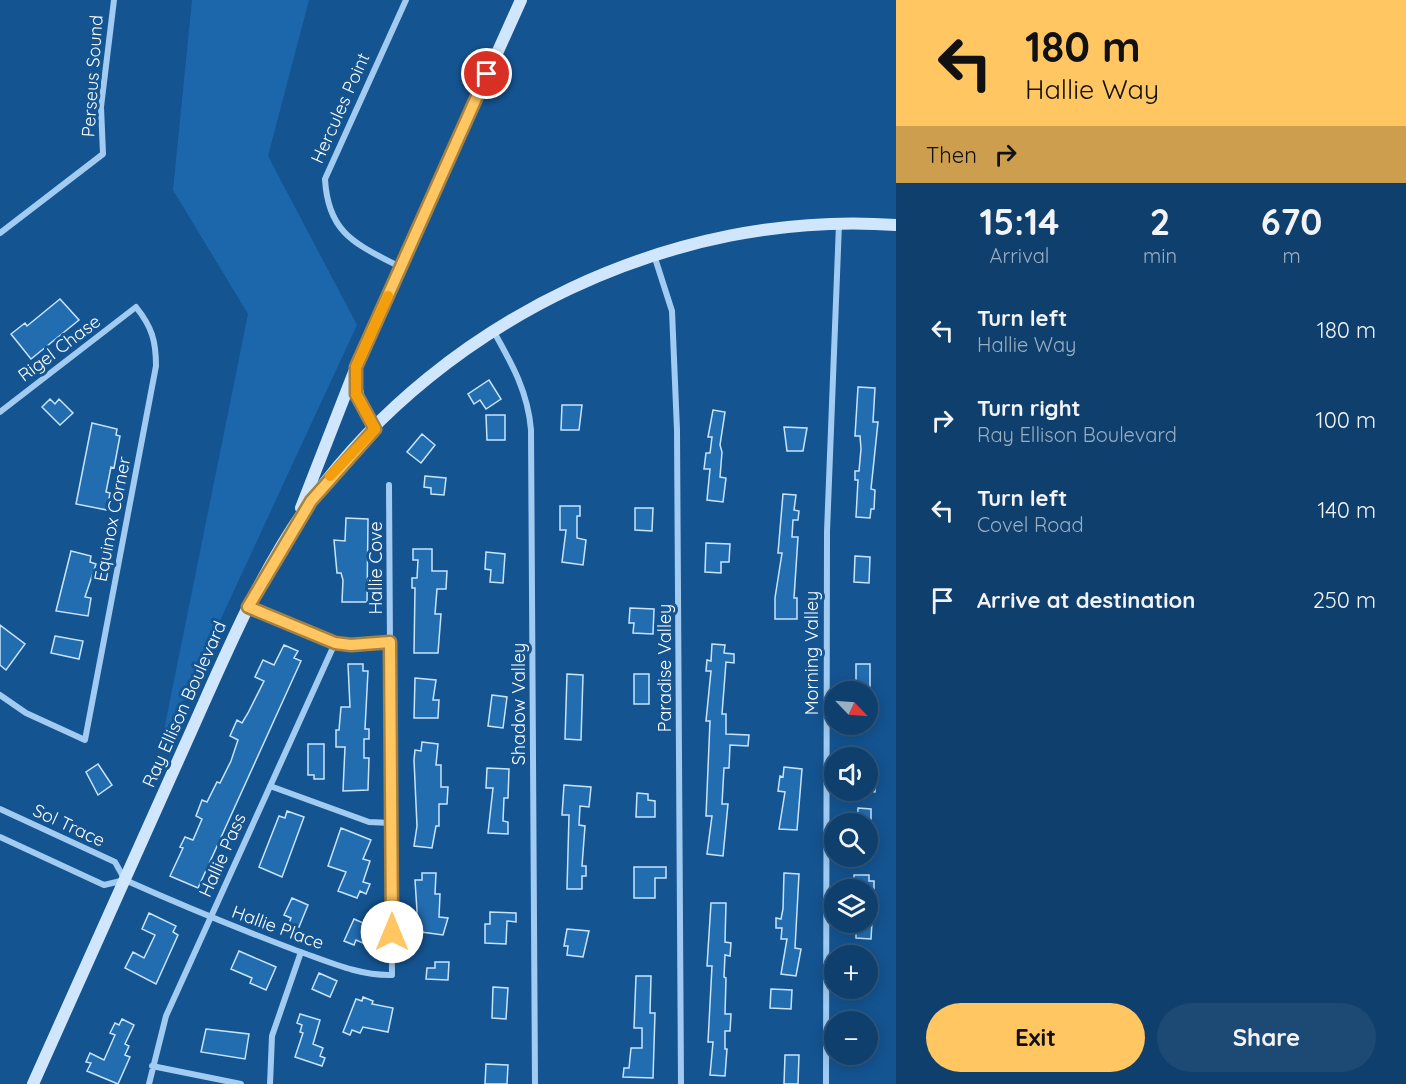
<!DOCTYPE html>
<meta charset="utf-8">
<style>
body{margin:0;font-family:Quicksand,sans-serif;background:#1d4a75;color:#f1f3f6;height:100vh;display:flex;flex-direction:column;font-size:22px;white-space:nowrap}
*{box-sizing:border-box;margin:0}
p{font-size:20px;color:#9bafc2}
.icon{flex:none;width:33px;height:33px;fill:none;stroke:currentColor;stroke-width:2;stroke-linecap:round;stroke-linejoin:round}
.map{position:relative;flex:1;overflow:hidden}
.drawer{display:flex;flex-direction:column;background:#0f3f6d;width:510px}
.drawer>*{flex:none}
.top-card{background:#ffc661;color:#111;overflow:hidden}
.needle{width:39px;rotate:115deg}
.buttons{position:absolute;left:824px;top:681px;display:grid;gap:12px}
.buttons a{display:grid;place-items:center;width:54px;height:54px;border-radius:50%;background:#0f3f6d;box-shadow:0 3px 15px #0003,0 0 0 2px #2f5880;font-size:30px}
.pin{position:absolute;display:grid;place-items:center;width:51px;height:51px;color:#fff;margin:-26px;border:3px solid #fff;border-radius:50%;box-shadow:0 2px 6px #0007}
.me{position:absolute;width:66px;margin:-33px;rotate:0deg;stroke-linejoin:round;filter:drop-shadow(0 0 4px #0008)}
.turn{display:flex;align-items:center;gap:21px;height:126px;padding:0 30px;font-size:27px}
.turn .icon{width:78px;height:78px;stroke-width:2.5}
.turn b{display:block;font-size:42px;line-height:51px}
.then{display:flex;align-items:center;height:57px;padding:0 30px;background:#0003;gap:12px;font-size:22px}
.eta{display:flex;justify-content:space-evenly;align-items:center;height:102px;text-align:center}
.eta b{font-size:36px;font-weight:800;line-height:42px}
.button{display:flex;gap:12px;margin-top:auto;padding:12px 30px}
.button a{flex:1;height:69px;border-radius:36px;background:#ffc661;color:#111;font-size:24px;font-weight:800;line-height:69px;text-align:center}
.button a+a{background:#1d4a75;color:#f1f3f6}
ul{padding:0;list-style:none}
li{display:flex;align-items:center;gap:18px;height:90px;padding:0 30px}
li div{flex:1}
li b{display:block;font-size:22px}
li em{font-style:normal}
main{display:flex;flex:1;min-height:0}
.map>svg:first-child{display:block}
.green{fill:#1c67ab}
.building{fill:#226cb0;stroke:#c8e4fc;stroke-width:1.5}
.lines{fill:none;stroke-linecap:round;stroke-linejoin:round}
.street{stroke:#a1cbf1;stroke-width:6}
.secondary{stroke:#d0e6fc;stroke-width:12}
.route-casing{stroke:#a6813f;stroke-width:15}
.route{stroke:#ffc661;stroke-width:10}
.slow{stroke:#f59e0b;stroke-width:10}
.labels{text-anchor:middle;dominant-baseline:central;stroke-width:6;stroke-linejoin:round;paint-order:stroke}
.street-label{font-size:18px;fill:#fff;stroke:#145491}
</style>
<main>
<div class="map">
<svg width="896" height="1084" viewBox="0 0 896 1084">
<rect width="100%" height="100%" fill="#145491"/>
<path class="green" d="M192 0H309L268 156 357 325 160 750 248 314 173 190Z"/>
<path class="building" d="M60 299 79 320 31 359 11 334 25 323 27 326Z
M489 380 501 399 486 409 480 400 474 404 468 394Z
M858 387 875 388 873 422H878L871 489 875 490 874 509H871L870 518 856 517 858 480H855V471H859L861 449 860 436H855Z
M50 399 55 404 59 399 73 413 60 425 42 407Z
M562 405H582L579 430H561Z
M713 410 725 412 720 445 722 452 720 477 726 478 723 502 707 500 710 469H704L706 453H710L712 437H708Z
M486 415H505V440H487Z
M92 423 117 429 116 435 120 436 114 468 111 467 106 492 110 493 107 510 76 504Z
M784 427 807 428 803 451H787Z
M422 434 435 445 421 463 407 452Z
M425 476 446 478 444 495 431 494V488L424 487Z
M783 494 796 495 794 510 799 511 798 520H793L792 537H798L794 598H797V619H775V598L782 553H778Z
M560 506H580V516H577V538L586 540 583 565 562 562 566 530H560Z
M635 508H653L652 531 635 530Z
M346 518 368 519 367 602H342L343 580 341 573H337L334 540 345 541Z
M706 543 730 544 729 562H721V573L705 572Z
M413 549H432V571H447L446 589H437L435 614H441L438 653H414L415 588H412V578H417L418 560H413Z
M71 551 91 556 90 562 96 564 85 597 91 598 88 616 56 611Z
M486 552 505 554 503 583 490 582 491 570 485 569Z
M855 556 870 557 869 583 854 582Z
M630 608 654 609 653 634 633 633 634 623H629Z
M0 625 25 644 6 670 0 665Z
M55 636 83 641 79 659 51 653Z
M712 644 725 645 724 653 734 654V663L726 662 722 714H726V734L749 735 748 746 730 745 729 768H724L722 804H728L723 856 707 854 712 816H706L710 721H706L711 671H706L707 660 711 661Z
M284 645 298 651 294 658 301 661 198 888 170 876 183 848 180 847 185 837 193 840 202 819 196 816 202 800 207 802 217 782 220 783 231 761 238 740 230 736 237 720 242 723 248 713 264 681 255 677 263 660 274 665Z
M348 664H363V671H368L365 729H369V739H364V758H369L368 790 343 791 345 747H336V730H339L341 707H350Z
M856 664H870V688H856Z
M567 674 583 675 581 740 565 739Z
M634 674H649V704H634Z
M415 678 436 680 433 700H439L438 718H414Z
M492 695 507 697 503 728 488 726Z
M422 742 438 744 436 765H441V787H448L447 804H439V826H436L432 848 414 846 417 826 414 760 415 750 421 751Z
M308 744H324V779H314V775H308Z
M98 764 112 785 98 795 86 772Z
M784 767 802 769 797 830 779 829 785 792 778 791 780 776 783 777Z
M487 768 509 769 508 798H504L503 821 508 822V834L488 833 493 788H486Z
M867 769H876L875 792 867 791Z
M564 785 591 787 589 807 580 806 579 825 585 826 582 866H586V876H582V889H567L569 815H562Z
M637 793 648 794V800L655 801V817H636Z
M858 808 871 809V824H857Z
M287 811 304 817 282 877 259 867 279 816 285 818Z
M341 828 371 840 363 859 370 861 363 882 370 884 366 894 360 891 357 898 338 891 346 872 328 866Z
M634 867H666V878H655V898H634Z
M422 873H436L435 894H440L439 917 448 918 443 935 414 931 417 911 415 880H422Z
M784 873 799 874 795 948 801 949 796 976 781 974 787 939H781L782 928H776V918L781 919 783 909Z
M854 875H869V881H874V890H854Z
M292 898 308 905 299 927 289 923 291 918 284 915Z
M711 903H726L725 942 731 943 730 956 725 955 724 977 726 978 725 1014H731L730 1031H725V1049H727L725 1076 710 1075 713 1042H708L712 966H707Z
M490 912 516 913V922L507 921 506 944 485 943V924H490Z
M149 913 176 926 173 932 178 935 156 984 125 968 133 952 144 958 155 935 142 929Z
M354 919 370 926 363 943 356 940 354 945 344 941Z
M856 922H872L871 939 856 938Z
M567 929 589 931 583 957 567 955 568 946H564Z
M239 951 276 967 266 990 250 983 252 978 231 969Z
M435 962H449L448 980 426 979 427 968H435Z
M319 973 337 981 330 997 312 989Z
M636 976H651L650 1013H655L653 1078 623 1077 624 1068H629L631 1048H642V1028H634Z
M493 987 508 988 506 1019 492 1018Z
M771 989 792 990 791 1009 770 1008Z
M363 997 373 1001 372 1004 393 1008 388 1032 363 1027 360 1033 352 1030 350 1035 343 1032 356 999 362 1001Z
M300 1014 320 1020 313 1044 323 1048 320 1056 325 1058 322 1066 295 1057 303 1033 300 1032 302 1025 297 1023Z
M122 1019 134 1025 125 1044 129 1046 125 1055 130 1057 118 1084 87 1071 91 1063 86 1062 90 1053 104 1060 115 1035 110 1033 115 1023 119 1025Z
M206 1029 249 1034 245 1059 201 1052Z
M785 1055H799L798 1084H784Z
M486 1064 508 1065 507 1084H485Z"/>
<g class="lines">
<path class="street" d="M0 233 103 154 101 107 114 0
M654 255 672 311 677 430 681 1084
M400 267C356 244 328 234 325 179L406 0
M494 332C512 364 528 392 531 430L535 1084
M0 412 136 307C152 327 156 341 156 366L85 740 26 713 0 695
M249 607 335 643 351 645 390 641
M270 786 369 822 391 823
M0 809 115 862 125 880 104 885 0 837
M125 880C181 905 237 928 295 950 327 961 359 976 392 975L389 485
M152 1066 241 1084
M149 1084 166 1016 335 643
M270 1084 272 1036 301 952
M826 1084 827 532 839 224"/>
<path class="secondary" d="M356 375C356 397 362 410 375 429
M301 508 356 367 521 0
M33 1084C84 971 134 858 185 745 223 661 258 573 313 498 445 319 674 209 896 225"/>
</g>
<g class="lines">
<g class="route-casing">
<path id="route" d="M392 932 390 642 351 645 335 643 248 607 311 501 375 429 356 394V367L487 74"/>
</g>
<use href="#route" class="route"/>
<path class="slow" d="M330 476 375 429 356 394V367L388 296"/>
</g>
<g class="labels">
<g class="street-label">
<text transform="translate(92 76) rotate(-86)">Perseus Sound</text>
<text transform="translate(340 108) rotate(-66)">Hercules Point</text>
<text transform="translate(59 348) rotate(-37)">Rigel Chase</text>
<text transform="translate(112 519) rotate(-79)">Equinox Corner</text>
<text transform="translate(375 568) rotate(-90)">Hallie Cove</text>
<text transform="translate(811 653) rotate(-90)">Morning Valley</text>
<text transform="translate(664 668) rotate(-90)">Paradise Valley</text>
<text transform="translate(184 704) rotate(-66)">Ray Ellison Boulevard</text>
<text transform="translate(518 704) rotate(-90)">Shadow Valley</text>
<text transform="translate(69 825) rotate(25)">Sol Trace</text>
<text transform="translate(222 855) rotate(-66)">Hallie Pass</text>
<text transform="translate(278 927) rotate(20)">Hallie Place</text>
</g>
</g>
</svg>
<div class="buttons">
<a><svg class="needle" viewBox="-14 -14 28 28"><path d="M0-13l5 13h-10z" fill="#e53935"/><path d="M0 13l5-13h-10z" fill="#9bafc2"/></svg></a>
<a><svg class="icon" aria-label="sound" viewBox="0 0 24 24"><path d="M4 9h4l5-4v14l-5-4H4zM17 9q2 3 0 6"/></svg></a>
<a><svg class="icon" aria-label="search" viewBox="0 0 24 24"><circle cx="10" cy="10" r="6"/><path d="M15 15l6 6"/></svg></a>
<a><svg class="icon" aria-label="layers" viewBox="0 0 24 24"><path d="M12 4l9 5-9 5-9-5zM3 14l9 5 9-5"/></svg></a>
<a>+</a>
<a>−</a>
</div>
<div class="pin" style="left:487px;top:74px;background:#d93025"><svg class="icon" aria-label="arrive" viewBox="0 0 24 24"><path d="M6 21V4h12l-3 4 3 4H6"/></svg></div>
<svg class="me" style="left:392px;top:932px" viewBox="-20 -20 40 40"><circle r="19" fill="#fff"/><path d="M0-13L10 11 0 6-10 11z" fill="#ffc661"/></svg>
</div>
<section class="drawer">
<div class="top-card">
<div class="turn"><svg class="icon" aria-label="left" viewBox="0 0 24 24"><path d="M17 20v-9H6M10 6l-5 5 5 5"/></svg><div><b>180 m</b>Hallie Way</div></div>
<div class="then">Then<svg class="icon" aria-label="right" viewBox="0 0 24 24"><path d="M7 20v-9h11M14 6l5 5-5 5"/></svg></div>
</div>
<div class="eta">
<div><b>15:14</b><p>Arrival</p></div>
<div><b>2</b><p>min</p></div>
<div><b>670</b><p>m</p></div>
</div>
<ul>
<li><svg class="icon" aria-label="left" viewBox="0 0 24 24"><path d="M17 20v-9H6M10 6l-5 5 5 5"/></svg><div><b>Turn left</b><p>Hallie Way</p></div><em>180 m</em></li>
<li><svg class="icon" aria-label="right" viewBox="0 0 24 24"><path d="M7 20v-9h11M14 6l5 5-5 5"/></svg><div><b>Turn right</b><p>Ray Ellison Boulevard</p></div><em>100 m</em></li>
<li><svg class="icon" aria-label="left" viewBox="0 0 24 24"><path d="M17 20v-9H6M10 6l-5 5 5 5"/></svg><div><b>Turn left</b><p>Covel Road</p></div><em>140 m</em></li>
<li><svg class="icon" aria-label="arrive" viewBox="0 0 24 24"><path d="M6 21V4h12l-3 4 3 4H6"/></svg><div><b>Arrive at destination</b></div><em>250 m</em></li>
</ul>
<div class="button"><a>Exit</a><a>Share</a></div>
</section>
</main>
